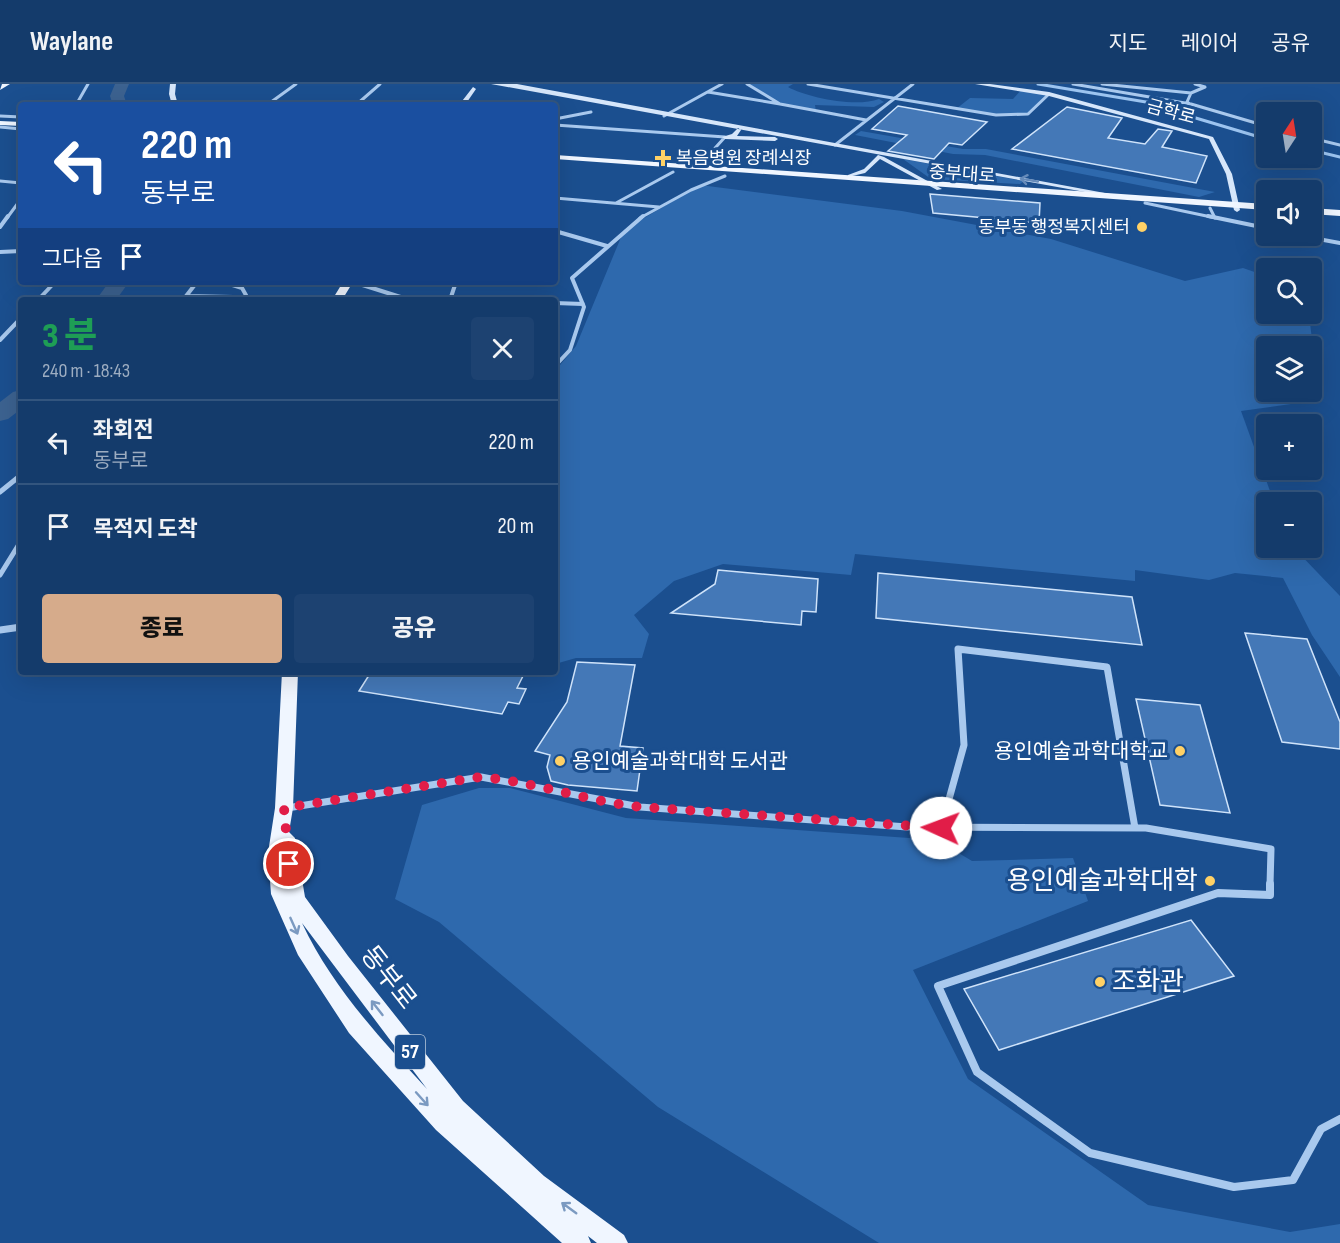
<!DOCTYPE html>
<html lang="ko">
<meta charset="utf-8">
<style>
body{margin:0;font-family:"Sofia Sans Condensed","Noto Sans KR",sans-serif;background:#1d4271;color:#f1f3f6;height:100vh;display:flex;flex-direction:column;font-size:22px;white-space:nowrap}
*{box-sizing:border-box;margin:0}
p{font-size:20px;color:#9dadc1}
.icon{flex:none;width:33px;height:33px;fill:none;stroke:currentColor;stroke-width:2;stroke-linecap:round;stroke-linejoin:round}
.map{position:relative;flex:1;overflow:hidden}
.side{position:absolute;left:18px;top:213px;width:540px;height:378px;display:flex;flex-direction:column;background:#143b6b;border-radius:6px;box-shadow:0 6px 24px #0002,0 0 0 2px #33557e}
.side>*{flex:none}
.top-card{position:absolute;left:18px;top:18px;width:540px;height:183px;border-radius:6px;box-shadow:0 6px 24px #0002,0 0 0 2px #33557e;background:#1a4fa0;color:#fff;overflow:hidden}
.needle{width:39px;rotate:12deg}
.controls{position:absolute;left:1256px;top:18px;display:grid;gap:12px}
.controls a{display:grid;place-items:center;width:66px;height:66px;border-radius:6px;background:#143b6b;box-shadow:0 6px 24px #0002,0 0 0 2px #33557e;font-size:30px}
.pin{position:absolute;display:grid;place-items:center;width:51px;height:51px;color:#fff;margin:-26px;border:3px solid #fff;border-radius:50%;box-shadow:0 2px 6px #0007}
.me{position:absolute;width:66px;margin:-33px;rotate:272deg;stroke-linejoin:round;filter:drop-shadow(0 0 4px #0008)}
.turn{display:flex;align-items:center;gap:21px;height:126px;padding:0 24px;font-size:27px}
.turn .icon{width:78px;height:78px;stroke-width:2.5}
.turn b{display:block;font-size:42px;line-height:51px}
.then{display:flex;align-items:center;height:57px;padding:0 24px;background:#0003;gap:12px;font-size:22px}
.round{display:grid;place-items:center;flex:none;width:63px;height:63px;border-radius:6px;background:#1d4271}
.overview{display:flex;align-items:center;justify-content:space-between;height:102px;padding:0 24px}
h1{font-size:36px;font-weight:800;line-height:45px;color:#1e9e55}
.primary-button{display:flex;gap:12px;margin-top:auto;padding:12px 24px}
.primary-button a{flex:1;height:69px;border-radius:6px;background:#d6ab8b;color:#111;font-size:24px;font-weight:800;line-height:69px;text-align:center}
.primary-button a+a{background:#1d4271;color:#f1f3f6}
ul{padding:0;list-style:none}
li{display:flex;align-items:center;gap:18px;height:84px;padding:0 24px;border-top:2px solid #33557e}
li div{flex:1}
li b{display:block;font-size:22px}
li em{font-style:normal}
header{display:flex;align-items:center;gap:36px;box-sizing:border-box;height:84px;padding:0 30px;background:#143b6b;border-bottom:2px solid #33557e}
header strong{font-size:28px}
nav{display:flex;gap:33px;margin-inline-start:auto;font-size:21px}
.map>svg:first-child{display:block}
.green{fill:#2e69ad;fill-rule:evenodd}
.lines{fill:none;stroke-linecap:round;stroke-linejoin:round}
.stream{stroke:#9cc4f0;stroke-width:3}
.river{fill:#3c6290;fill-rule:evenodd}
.building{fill:#4478b7;stroke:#cfe3fa;stroke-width:1.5}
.street-far4{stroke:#a9c9ee;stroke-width:3}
.street-far3{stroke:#a9c9ee;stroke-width:4}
.street-far2{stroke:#a9c9ee;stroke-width:5}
.street-far1{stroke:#a9c9ee;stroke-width:7}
.street{stroke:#a9c9ee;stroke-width:8}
.secondary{fill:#d6e6fa;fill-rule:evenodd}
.primary{fill:#f0f6ff;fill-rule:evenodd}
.oneway{stroke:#668bba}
.oneway2{stroke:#7b9ac1}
.route{stroke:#e11d48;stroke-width:10;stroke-dasharray:0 18}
.poi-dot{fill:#ffd166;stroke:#1b4f8f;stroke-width:2}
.labels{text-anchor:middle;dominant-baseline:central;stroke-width:6;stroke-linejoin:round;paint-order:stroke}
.far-street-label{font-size:18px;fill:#fff;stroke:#1b4f8f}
.far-poi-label{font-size:18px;fill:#fff;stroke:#1b4f8f;text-anchor:start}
.shield{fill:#1b4f8f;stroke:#bbcadd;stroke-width:1.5}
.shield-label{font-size:20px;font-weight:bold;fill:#fff}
.poi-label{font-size:21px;fill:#fff;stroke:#1b4f8f;text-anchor:end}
.near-poi-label{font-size:26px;fill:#fff;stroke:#1b4f8f;text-anchor:end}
.near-street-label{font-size:26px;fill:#fff;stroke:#1b4f8f}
</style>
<header>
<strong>Waylane</strong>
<nav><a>지도</a><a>레이어</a><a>공유</a></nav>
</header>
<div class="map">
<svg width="1340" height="1159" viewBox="0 0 1340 1159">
<rect width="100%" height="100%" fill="#1b4f8f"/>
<path class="green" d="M747 0H793L788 3C806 13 855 24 879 15L884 18 874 23 815 21 816 27 780 20Z
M1021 6 1049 10 1028 30 996 31 956 25 970 14 1013 15Z
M861 47 963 65H986L1215 108 1199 113 985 71 953 70 855 51Z
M903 75 1024 97 1020 100 931 95Z
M700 101 902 127 1051 155 1185 197 1243 184 1266 192V230H1309L1319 316 1241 327 1274 418H1266V464H1294L1340 512V593L1312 551 1283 494 1235 489 1209 496 1135 486V497L855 470 851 491 723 480 674 497 634 531 649 550 642 574H576L555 580V287L576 262 624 146ZM1266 262H1311V308H1266Z
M479 704H510L626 734 937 756 972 777 1073 774 1088 817 913 886 968 995 1148 1121 1290 1148 1340 1140V1159H879L658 1023 439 838 395 815 422 721Z"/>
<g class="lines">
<path class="stream" d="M1038 0 1164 21 1179 29 1266 55
M1311 66 1340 73"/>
<path class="river" d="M115 0H129L124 12 127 21H113L110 12Z
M109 198H129L116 216H96Z
M21 306V325L8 335 0 337V318L13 308Z"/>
</g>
<path class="building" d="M898 22 987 38 962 61 949 59 934 75 888 67 907 51 872 45Z
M1067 23 1122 34 1108 54 1145 60 1158 45 1172 47 1162 63 1207 72 1196 99 1012 65Z
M930 110 1040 119 1039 139 933 129Z
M718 486 818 495 816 528 802 527 801 541 671 529 715 500Z
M878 489 1132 513 1142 561 876 534Z
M1245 549 1307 555 1340 638V665L1282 658Z
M577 578 635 581 620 662 643 664 637 707 568 701 551 697 547 683 550 671 535 667 567 618Z
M371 588H525L517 604 526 605 519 620 508 618 502 630 359 607Z
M1136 615 1200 621 1230 729 1160 721Z
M1191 836 1234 892 999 966 964 905Z"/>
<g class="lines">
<path class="street-far4" d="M808 0 996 31 1028 30 1049 10
M1073 0 1191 20 1266 42
M1102 0 1191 9 1187 18 1190 20
M708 8 780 20 747 0
M1191 9 1205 3 1195 0
M175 18 224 21
M780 20 866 36
M76 21 88 0
M267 21 296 0
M356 21 380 0
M0 32 21 33
M664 32 722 0
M555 35 591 28
M555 41 725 53
M0 43 21 45
M1311 54 1340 61
M835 61 913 0
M698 83 725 53
M0 97 21 99
M555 114 659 123
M616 119 673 88
M1145 119 1216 134
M1210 124 1215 134
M7 134 21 115
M640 134 691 106 725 92"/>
<path class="street-far3" d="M1208 132 1266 144
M0 143 8 132
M555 147 607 162
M1302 152 1340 159
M0 168 21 167
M223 198 242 204 247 213
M353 198 410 216
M187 212 377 216
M38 216 55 198
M183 216 197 198
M450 216 456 198
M555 219 583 220
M0 256 21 234
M555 282 570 266 584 223 572 194 643 132"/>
<path class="street-far2" d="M0 408 21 391
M0 491 21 457"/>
<path class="street-far1" d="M0 546 21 543
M287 724 481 693 640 723 907 743 1146 744 1271 765 1270 801
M941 744 964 661 958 565 1107 583 1135 744"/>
<path class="street" d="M1270 800V811L1218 809 938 902 977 988 1090 1069 1234 1103 1293 1096 1321 1045 1340 1035"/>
<path class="secondary" d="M170 0H176L175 10 178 21H172L169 10Z
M491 0H517L1121 112 1118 114Z
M975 0H990L1049 8 1213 53 1232 90 1240 126 1237 128 1234 126 1226 90 1209 55 1049 12Z
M473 3 476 5 465 21H459Z
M738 44 741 46 737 52 775 53 778 55 775 57 725 55 722 53 732 50Z
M878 71 884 73 942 105 937 106 880 75 865 89 848 93V91L864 85Z"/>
<path class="primary" d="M2 0H10L0 6Z
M0 37 21 38V42L0 41Z
M555 71 1266 120V126L555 75Z
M1311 124 1340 126V132L1311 130Z
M343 198H353L342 216H332Z
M282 588H298L293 724 289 748 295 754 305 813 348 872 463 1017 544 1092 624 1151 628 1159H597L588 1152 591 1159H562L436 1046 349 949 298 871 271 810 268 769 275 724ZM302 839 427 1005C380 954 332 903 302 839Z"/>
</g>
<defs><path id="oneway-shaft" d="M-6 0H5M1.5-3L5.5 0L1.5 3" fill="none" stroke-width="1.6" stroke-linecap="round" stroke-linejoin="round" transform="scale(1.5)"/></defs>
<use class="oneway" href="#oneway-shaft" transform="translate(1029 96) rotate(-170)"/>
<g class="oneway2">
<use href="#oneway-shaft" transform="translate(294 842) rotate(66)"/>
<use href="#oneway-shaft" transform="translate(377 924) rotate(-128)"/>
<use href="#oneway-shaft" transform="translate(422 1015) rotate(48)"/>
<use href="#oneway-shaft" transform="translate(569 1124) rotate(-144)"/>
</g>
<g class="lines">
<path class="route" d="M289 780 284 724 481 693C535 698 586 717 640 723L941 744"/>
</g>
<g class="poi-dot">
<path d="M660 65h6v6h6v6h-6v6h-6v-6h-6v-6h6z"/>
<circle cx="1142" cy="143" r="6"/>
<circle cx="1180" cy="667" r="6"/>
<circle cx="560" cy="677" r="6"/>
<circle cx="1210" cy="797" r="6"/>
<circle cx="1100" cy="898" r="6"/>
</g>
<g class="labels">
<g class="far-street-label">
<text transform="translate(1171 28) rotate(15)">금학로</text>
<text transform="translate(962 90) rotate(4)">중부대로</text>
</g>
<g class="far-poi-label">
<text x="676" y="74">복음병원 장례식장</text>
<text x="1130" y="143" text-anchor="end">동부동 행정복지센터</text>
</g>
<rect class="shield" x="395" y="951" width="30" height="34" rx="4.5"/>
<g class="shield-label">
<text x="410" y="968">57</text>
</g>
<g class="poi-label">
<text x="1168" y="667">용인예술과학대학교</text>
<text x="572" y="677" text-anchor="start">용인예술과학대학 도서관</text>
</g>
<g class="near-poi-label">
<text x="1198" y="797">용인예술과학대학</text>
<text x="1112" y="898" text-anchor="start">조화관</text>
</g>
<g class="near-street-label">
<text transform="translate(388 894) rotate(52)">동부로</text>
</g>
</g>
</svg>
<div class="controls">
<a><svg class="needle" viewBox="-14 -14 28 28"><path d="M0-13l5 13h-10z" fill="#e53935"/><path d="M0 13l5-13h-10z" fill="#9dadc1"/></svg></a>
<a><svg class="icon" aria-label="sound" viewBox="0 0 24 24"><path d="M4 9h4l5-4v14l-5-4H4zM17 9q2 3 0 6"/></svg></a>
<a><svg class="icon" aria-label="search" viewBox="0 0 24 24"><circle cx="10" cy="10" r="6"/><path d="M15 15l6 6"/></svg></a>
<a><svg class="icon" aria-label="layers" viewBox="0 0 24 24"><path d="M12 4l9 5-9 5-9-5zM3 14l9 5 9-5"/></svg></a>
<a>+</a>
<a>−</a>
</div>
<div class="pin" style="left:289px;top:780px;background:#d93025"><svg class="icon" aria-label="arrive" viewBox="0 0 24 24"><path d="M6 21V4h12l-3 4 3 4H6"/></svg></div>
<svg class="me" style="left:941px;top:744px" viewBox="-20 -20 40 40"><circle r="19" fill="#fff"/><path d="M0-13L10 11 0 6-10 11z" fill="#e11d48"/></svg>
<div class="top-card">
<div class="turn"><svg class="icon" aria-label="left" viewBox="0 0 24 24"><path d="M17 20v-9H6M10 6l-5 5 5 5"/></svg><div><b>220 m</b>동부로</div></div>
<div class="then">그다음<svg class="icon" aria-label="arrive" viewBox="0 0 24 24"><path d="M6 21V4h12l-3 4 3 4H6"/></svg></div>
</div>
<section class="side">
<div class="overview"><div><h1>3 분</h1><p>240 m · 18:43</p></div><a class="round"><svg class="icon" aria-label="close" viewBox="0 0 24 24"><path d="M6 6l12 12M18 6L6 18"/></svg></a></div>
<ul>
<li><svg class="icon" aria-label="left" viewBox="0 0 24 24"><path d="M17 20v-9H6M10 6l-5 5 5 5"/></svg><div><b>좌회전</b><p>동부로</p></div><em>220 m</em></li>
<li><svg class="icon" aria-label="arrive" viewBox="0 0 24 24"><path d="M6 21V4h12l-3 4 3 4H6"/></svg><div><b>목적지 도착</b></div><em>20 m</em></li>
</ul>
<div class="primary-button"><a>종료</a><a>공유</a></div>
</section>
</div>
